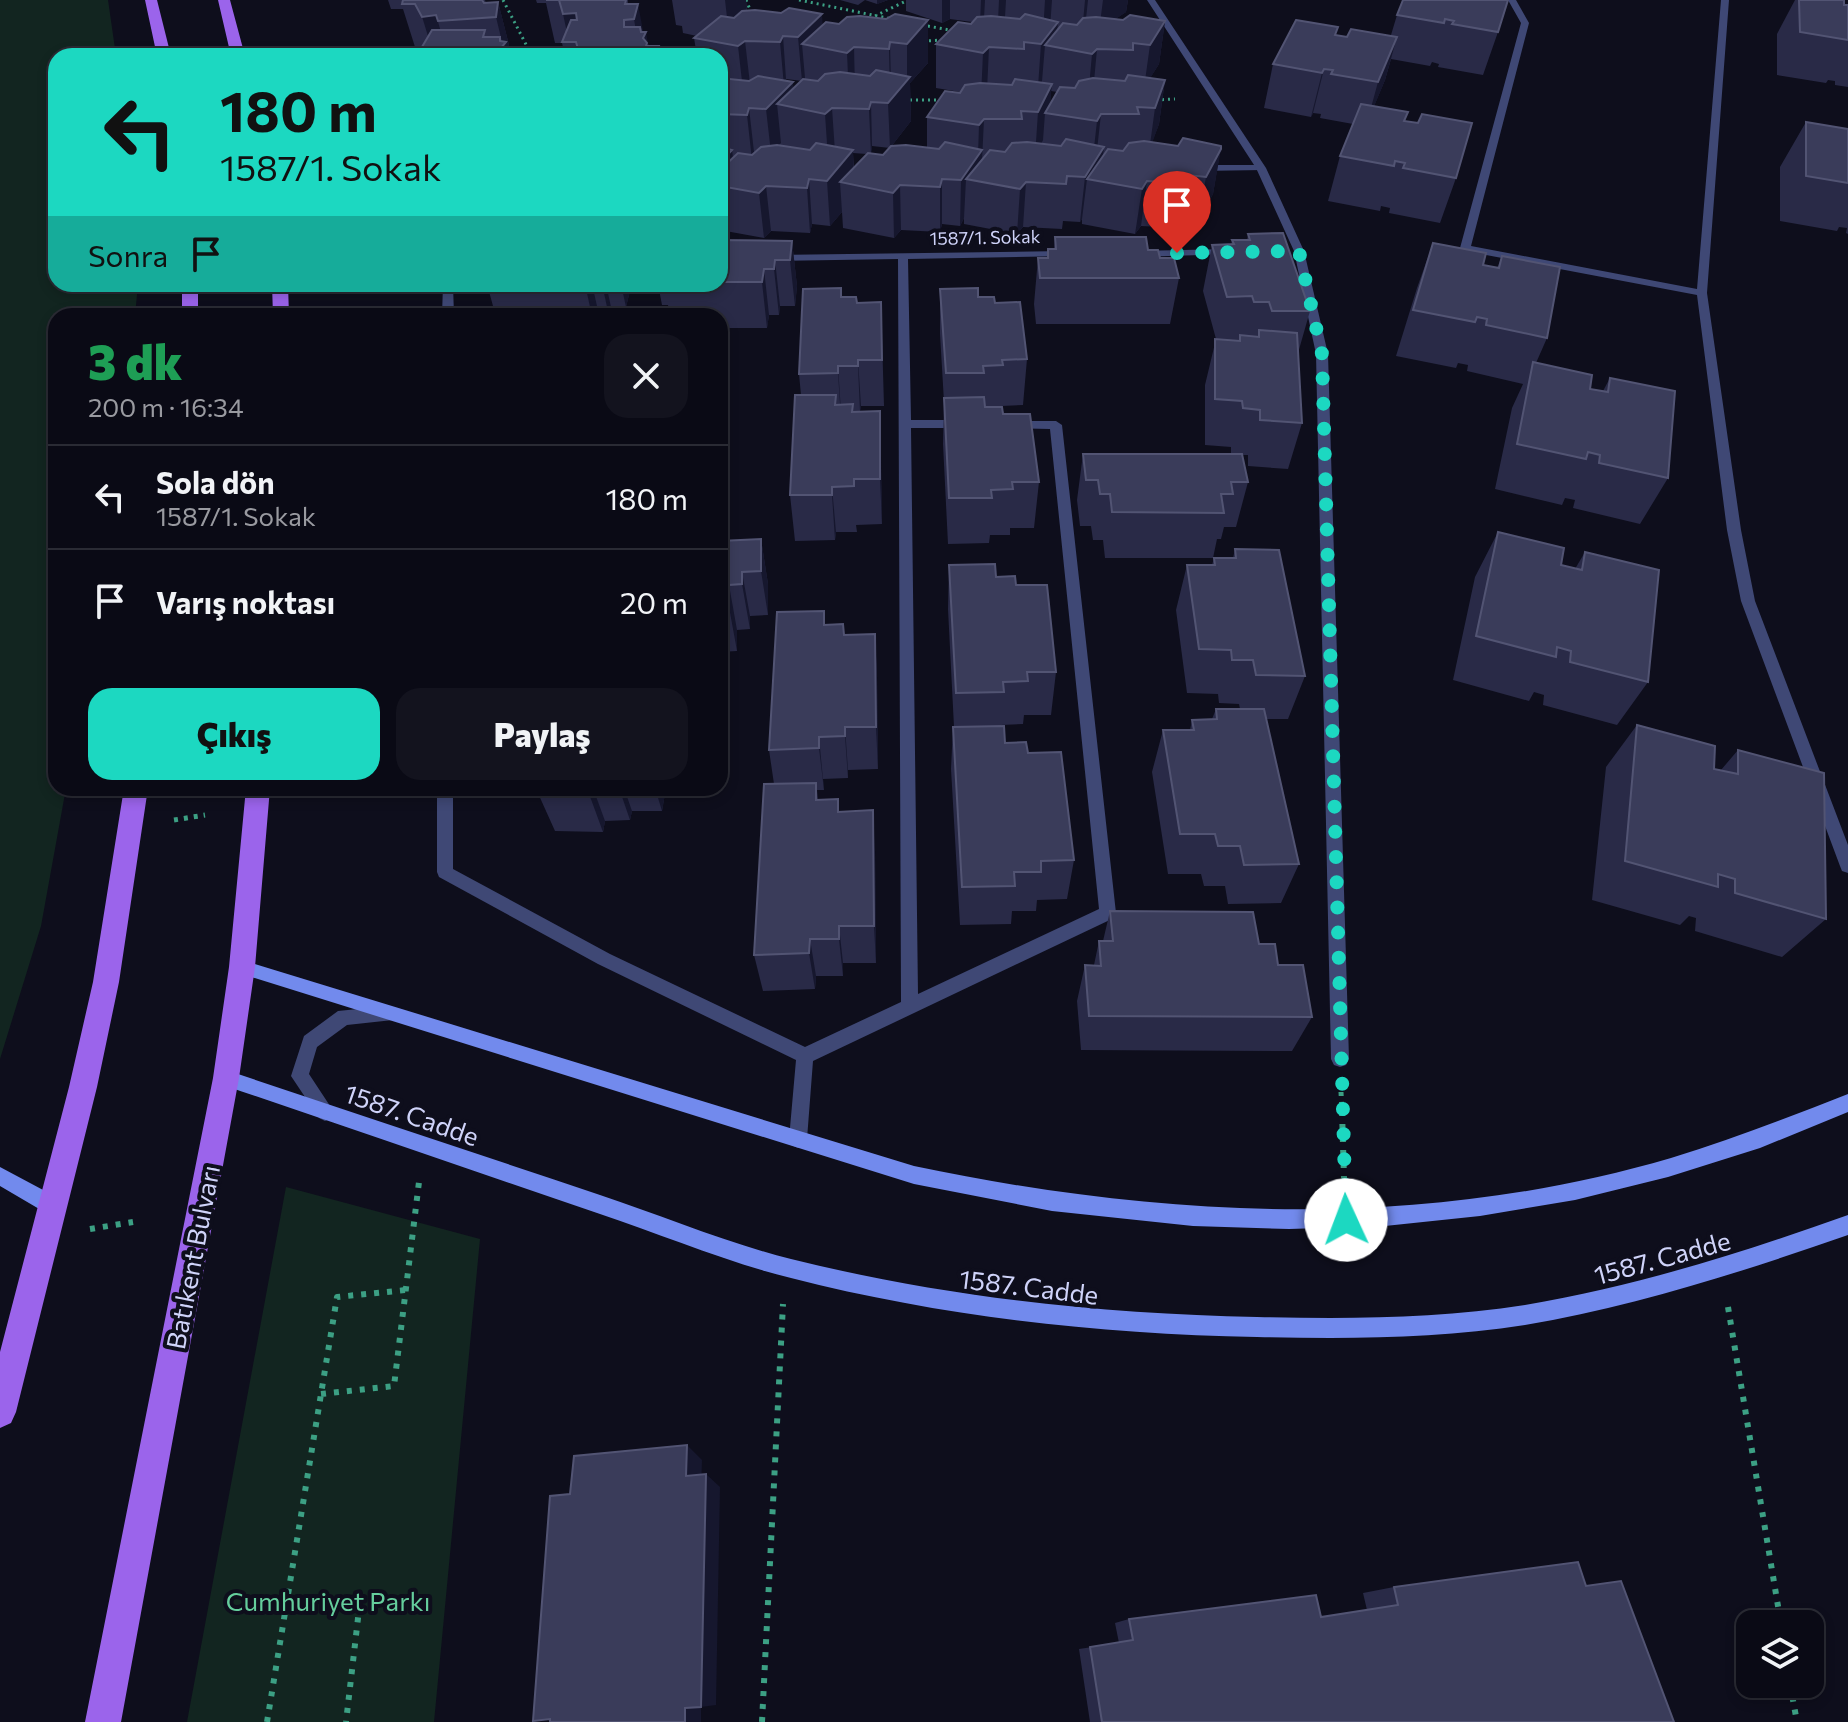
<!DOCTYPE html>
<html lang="tr">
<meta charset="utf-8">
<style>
body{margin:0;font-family:Commissioner,sans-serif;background:#13131e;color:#f1f3f6;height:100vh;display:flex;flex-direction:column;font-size:30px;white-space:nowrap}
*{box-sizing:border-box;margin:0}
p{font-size:26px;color:#999aa0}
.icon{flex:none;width:44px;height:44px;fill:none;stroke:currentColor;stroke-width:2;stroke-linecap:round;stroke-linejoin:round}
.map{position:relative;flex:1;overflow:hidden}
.drawer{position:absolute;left:48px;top:308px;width:680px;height:488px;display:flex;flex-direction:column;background:#0a0a15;border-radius:24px;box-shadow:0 4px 12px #0003,0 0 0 2px #2a2b34}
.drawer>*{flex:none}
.hud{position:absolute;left:48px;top:48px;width:680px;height:244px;border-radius:24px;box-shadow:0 4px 12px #0003,0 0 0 2px #2a2b34;background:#1cd8c1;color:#111;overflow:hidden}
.tools{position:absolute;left:1736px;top:1610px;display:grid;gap:16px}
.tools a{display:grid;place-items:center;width:88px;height:88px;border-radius:16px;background:#0a0a15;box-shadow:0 4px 12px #0003,0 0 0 2px #2a2b34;font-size:40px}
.pin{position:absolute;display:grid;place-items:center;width:68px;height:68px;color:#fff;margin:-82px -34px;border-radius:50% 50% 50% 0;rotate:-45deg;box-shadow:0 0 8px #0007}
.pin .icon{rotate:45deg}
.me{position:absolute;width:88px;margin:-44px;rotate:358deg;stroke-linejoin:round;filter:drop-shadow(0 0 6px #0008)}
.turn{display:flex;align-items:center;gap:28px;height:168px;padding:0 40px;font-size:36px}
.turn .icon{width:104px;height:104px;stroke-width:2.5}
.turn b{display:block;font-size:56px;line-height:68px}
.then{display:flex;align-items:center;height:76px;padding:0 40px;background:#0003;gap:16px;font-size:30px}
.round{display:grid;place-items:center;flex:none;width:84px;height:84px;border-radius:24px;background:#13131e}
.summary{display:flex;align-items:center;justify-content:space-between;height:136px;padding:0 40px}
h1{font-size:48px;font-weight:800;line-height:60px;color:#1e9e55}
.button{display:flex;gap:16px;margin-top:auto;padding:16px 40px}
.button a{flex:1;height:92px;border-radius:24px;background:#1cd8c1;color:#111;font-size:32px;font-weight:800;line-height:92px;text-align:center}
.button a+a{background:#13131e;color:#f1f3f6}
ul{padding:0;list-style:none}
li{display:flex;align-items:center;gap:24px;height:104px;padding:0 40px;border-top:2px solid #2a2b34}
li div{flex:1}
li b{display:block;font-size:30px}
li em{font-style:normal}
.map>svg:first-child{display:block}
.green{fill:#122520}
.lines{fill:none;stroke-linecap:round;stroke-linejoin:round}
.path-far2{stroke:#3ca084;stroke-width:3;stroke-dasharray:2 4;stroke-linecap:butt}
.path-far1{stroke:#3ca084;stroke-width:5;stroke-dasharray:4 6;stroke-linecap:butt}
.path{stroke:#3ca084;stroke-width:6;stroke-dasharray:5 8;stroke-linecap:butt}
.lane{fill:#3f4875;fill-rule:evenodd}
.street{fill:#3f4875;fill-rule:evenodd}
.secondary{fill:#728aed;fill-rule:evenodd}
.primary{fill:#9b64eb;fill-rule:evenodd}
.wall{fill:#292a47;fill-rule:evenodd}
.shaded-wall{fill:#16172e}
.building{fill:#3a3c5a;stroke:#525473;stroke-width:2}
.route{stroke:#1cd8c1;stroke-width:14;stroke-dasharray:0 25.2}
.labels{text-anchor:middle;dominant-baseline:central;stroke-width:8;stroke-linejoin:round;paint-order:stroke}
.far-street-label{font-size:18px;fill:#cfd3f9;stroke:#0e0e1c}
.near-street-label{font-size:26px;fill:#cfd3f9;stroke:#0e0e1c}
.near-park-label{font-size:26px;fill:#65ce9d;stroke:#0e0e1c}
</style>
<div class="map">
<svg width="1848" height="1722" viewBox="0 0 1848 1722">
<rect width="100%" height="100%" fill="#0e0e1c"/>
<path class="green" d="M0 0H108L116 56H56V284H138L135 316H56V788H66L41 926 0 1059Z
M286 1187 480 1239 434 1722H187Z"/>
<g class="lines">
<path class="path-far2" d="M503 0 532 56
M746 0 752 14
M799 0 892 19
M875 16 908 0
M922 25 955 31
M923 41 945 40
M904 100H942
M1156 100 1175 99"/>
<path class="path-far1" d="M174 820 205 815
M1341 1092 1342 1113"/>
<path class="path" d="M1342 1111 1344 1178
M90 1229 133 1222
M1728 1307 1781 1624
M321 1394 394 1386 419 1182
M286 1609 360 1601 346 1722
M1790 1684 1797 1722
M267 1722 337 1297 406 1290
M762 1722 783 1304"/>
<path class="lane" d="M1261 165 1264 166V170L1198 171 1193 168 1198 165Z"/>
<path class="street" d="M1147 0H1155L1266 168 1304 251 1328 354 1349 1059 1346 1065 1340 1067 1334 1065 1331 1059 1316 354 1294 251 1256 168Z
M1508 0H1516L1529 23 1471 246 1697 289 1721 0H1729L1707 293 1741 530 1755 601 1848 845V873L1842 871 1840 866 1741 601 1727 530 1697 295 1465 251 1460 248 1521 23Z
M1229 249 1233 250V254L1137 257 1132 254 1137 251Z
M1065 251 1069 252V256L908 259 911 420H964L970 424 964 428H911L918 994 1099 909 1050 429 1007 428 1005 425 1011 421H1056L1062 425 1116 913 1114 918 813 1061 807 1139 805 1145 798 1148 791 1145 789 1139 796 1060 598 964 439 877 437 872V788H453V869L610 954 805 1047 901 1002 898 259 773 261 768 258 773 255Z
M443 284H453L454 316H442Z
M387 1006 393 1008 396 1014 393 1020 347 1025 317 1047 309 1074 334 1112 331 1118 325 1121 319 1118 291 1076 304 1036 338 1011Z"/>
<path class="secondary" d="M242 960 914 1166C1165 1219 1422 1231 1671 1158 1731 1140 1789 1117 1848 1094V1112L1760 1148 1668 1177 1575 1200 1480 1216 1385 1226 1289 1229 1193 1226 1052 1211 914 1184 242 974 236 972 234 967 236 962Z
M226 1070C351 1112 475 1153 600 1195 663 1216 727 1243 791 1259 944 1297 1100 1314 1257 1317 1346 1319 1436 1319 1525 1305 1636 1286 1742 1253 1848 1215V1235C1742 1272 1636 1306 1525 1325 1436 1339 1346 1339 1257 1337 1100 1334 943 1317 791 1278 726 1262 663 1235 600 1214 475 1171 351 1129 226 1086L220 1084 217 1078 220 1072Z
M0 1167 60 1199 63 1206 60 1213 53 1215 46 1213 0 1186Z"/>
<path class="primary" d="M145 0H157L171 56H157Z
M218 0H230L245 56H231Z
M182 284H198V316H182Z
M272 284H288L289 316H273Z
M124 788H148L119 982 97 1087 16 1412 11 1423 0 1428V1352L69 1087 93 982Z
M246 788H270L255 967 239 1078 121 1722H85L213 1078 229 967Z"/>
</g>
<path class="wall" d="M388 0H485L486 3 498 2 509 45 508 51 509 56H421L419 52 422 47H415L403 9H391Z
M536 0H628V4L643 32 649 46 661 56H565L562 43H555L546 3H537Z
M672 0H746L747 11 823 25 886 19 928 20V63L910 83 911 121 890 148 872 146 871 153 883 155 927 148V117L960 92 936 88V44L972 22 950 19 942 23 906 11V0H1128L1126 12 1115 19 1165 21 1159 64 1150 78 1165 80 1159 124 1152 142 1178 146H1221L1213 194 1198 222 1181 220 1180 228 1141 226 1135 234 1082 224V219L1080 222 1063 221 1062 229 1023 227 1017 234 964 224V218L960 226 942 224 940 232 901 230 894 238 843 228 842 212 830 226 812 224 810 233 771 231 764 238 720 230V56H697L694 38 697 36 683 33 682 26 676 25ZM786 79 802 81 793 89V82L786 81ZM1051 91 1057 92 1050 103ZM853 153 867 154 854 168Z
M840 0H888L877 4 865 0 858 5Z
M1403 0 1498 32 1483 75 1438 67 1439 64 1432 62 1430 66 1391 59 1385 80 1374 106 1405 121 1456 178 1440 223 1389 213 1390 208 1381 206 1380 211 1328 201 1340 156 1353 124 1320 118 1321 114 1313 113 1311 117 1264 108 1273 64 1336 35 1347 37 1391 35 1397 15Z
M1795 0H1844V5H1848V87L1835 85V81L1828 80 1826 83 1777 75V34Z
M1806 122 1848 129V234L1846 233 1847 228 1839 227 1837 231 1780 221V167Z
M1248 234 1310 311 1298 353 1302 423 1288 469 1248 466V455H1242L1248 482 1236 527H1224L1221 539H1217L1213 558H1105L1103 540H1093L1091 526H1080L1077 500 1083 454H1231V447L1205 445V385L1216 339 1203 291 1212 245H1231L1232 240H1247Z
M1055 237 1148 250 1160 258 1179 278 1170 324H1036L1034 304 1038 258H1047L1048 249H1054Z
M720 240 792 241 797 286 795 306H780L779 315H769L767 328H720V316H670L668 305H662L658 284H720Z
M1433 243 1483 265 1497 268 1502 256 1547 338 1536 363 1590 389 1603 391 1610 378 1668 478 1640 524 1573 508 1575 500 1565 498 1562 505 1495 489 1512 408 1523 384 1467 371 1468 365 1458 363 1456 368 1396 356 1417 288Z
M487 284H630L631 287 626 307H611V310L612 316H500L497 306H493Z
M940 289 978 297 995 303 1027 359 1023 405 1001 406V407L1039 482 1034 528H1010V535H990L989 543 948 544 943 444 944 402 940 334Z
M841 297 857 303 881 302 884 406H861L860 411H880L882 524 856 525 857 532H836L835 540 795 541 790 495 801 395 799 374Z
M1498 532 1561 565 1575 569 1585 552 1648 682 1617 725 1543 705 1544 695 1534 692 1529 701 1453 680 1475 577Z
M761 539 768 584V615L750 616V629L737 630V651L720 652V541Z
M1235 549 1305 676 1288 719H1266L1299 864 1281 903 1228 904 1225 886H1204L1201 874H1168L1152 772 1163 730H1190L1192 720 1212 719 1216 709H1240L1239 704 1219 703 1218 694 1187 693 1176 610 1187 565H1212L1214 558H1233Z
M949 565 996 577 1016 585 1056 672 1051 715H1024L1023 724 1001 725V726L1005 743 1028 753 1074 860 1067 899 1037 900 1036 911H1012L1011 924 960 925 951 769 953 727H954L948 609Z
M826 625 844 634H875L877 677 878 769 848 770V778L823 779 824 790H817L818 799 839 812 875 851 876 963H843V976H816L815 989 763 991 754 955 774 784 769 750Z
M1637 725 1714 769 1721 770 1738 750 1826 919 1782 957 1695 931 1696 918 1689 916 1680 925 1592 900 1606 767Z
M538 788H666L662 811H632L630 820 605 821 603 832 555 831 537 791Z
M1110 911 1259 944 1278 965 1312 1017 1292 1051 1081 1050 1077 1001 1085 965H1094L1099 941H1103Z
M1586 1586 1674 1722H1090L1079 1649 1119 1643 1115 1623 1129 1619 1321 1617 1367 1610 1363 1593 1394 1587Z"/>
<path class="shaded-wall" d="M417 0 436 15 448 56H434Z
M562 0 576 13 585 56 576 42H569L563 14Z
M725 0H746L747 15 730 43Z
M877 0H888L877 4Z
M942 0H950V19L942 23Z
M981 0H985L984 18 980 24Z
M999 0H1006L1005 17 998 21Z
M1045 0H1052L1050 28 1043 33Z
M1085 0H1088L1085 28 1082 33Z
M1103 0H1128L1126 12 1099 31Z
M498 2 509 45 508 51 509 56H503L501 48 503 46 496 17Z
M638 4 644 36 646 32 650 56H640L634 19Z
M822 14 824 48 802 44 805 78 802 81 798 37Z
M928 20V63L910 83 911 121 890 148 888 103 907 81V44Z
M1165 21 1159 64 1144 88 1150 45Z
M1058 22 1056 47 1045 45 1042 81 1038 87 1041 44Z
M783 36 786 79 784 86 780 42Z
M1397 37 1385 80 1366 126 1378 82Z
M745 41 750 84 743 90 738 46Z
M890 42 891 86 890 92 889 49Z
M854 47 855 91 849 97 847 53Z
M989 47 987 91 981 97 983 53Z
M1097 49 1093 92 1088 98 1092 54Z
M1324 69 1313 113 1311 117 1322 73Z
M1165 80 1159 124 1149 152 1155 108Z
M793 82 795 108 777 104 781 143 771 153 766 109Z
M1052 84 1049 114 1045 113 1043 140 1035 157 1038 112Z
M871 102 872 146 871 154 869 109Z
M749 108 754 152 752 160 747 115Z
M832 108 835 152 828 158 825 114Z
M1101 114 1096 159 1092 166 1097 121Z
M984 119 981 182 966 179 964 218 960 226 961 180 978 156 979 125Z
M1104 147 1100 181 1087 179 1082 219 1080 222 1085 177Z
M1221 149 1213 194 1198 222 1206 177Z
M732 150 737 189 720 186V163Z
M853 150 854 185 840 182 842 212 830 226 827 181Z
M809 179 812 224 810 233 807 188Z
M942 179V224L940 232V187Z
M1147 181 1141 226 1135 234 1142 189Z
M1026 182 1023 227 1017 234 1020 189Z
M900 185 901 230 894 238 893 193Z
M766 186 771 231 764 238 759 193Z
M792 241 797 286 795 306 790 260Z
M775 260 780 306 779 315 774 269Z
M764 269 769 315 767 328 762 282Z
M585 284H592L599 315 592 316Z
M602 284H606L611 307V310L612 316H609Z
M621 284H630L631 287 626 307Z
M858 360 861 406 860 412 858 366Z
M838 366 841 412V419L838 373Z
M880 411 881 457 882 524 880 479Z
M832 487 836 532 835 540 832 495Z
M761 539 768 584V615L761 571Z
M742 572 750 616V629L742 584Z
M729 585 737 630V651L729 607Z
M875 634 877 677 878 769 876 727Z
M845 727 848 770V778L845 736Z
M819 737 823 779 824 790 819 748Z
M589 788H593L605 821 603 832 588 791Z
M619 788H624L632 811 630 820Z
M655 788H666L662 811Z
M873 810 875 851 876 963 874 926Z
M839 926 843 963V976L839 939Z
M810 939 816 976 815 989 809 953Z
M687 1445 702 1460 701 1489 686 1476Z
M706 1474 720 1487 716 1705 701 1707V1722H685Z"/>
<path class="building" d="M403 0H482L484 3 498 2 496 17 438 21 436 15 422 17 415 4H402Z
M546 0H626L625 4H638L634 19 624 20V27H640L641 32H646L643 38 647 43 646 46H659L657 56H580L576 42H562L571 20H577L576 13 563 14 559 0Z
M1403 0H1508L1498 32 1452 24 1454 21 1445 19 1444 23 1397 15Z
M1799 0H1844V5H1848V40L1800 32Z
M789 8 822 14 798 37 783 36 780 42 745 41 738 46 694 38 721 16 734 18 742 11 755 10 781 13Z
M895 14 928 20 907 44 890 42 889 49 854 47 847 53 802 44 826 22 839 24 847 17 860 16 886 19Z
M1025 14 1058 22 1041 44 1024 42V49L989 47 983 53 936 44 958 22 971 24 977 17 991 16 1020 19Z
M1130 15 1165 21 1150 45 1133 43V50L1097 49 1092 54 1045 45 1063 23 1077 25 1083 18 1096 17 1123 20Z
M1296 20 1338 27 1335 35 1347 37 1351 29 1397 37 1378 82 1331 74 1333 70 1324 69 1322 73 1273 64Z
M432 30H485L483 37H500V41L506 42 501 48 505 53 503 56H434L433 52H419Z
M876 70 910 77 888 103 871 102 869 109 832 108 825 114 777 104 803 79 818 81 825 74 840 72 870 76Z
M1128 75 1165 80 1155 108 1137 107 1139 114H1101L1097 121 1045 113 1060 87 1075 88 1079 81 1093 78 1125 81Z
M758 76 793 82 766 109 749 108 747 115 720 114V78L749 81Z
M1015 79 1052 84 1038 112 1021 111 1022 119H984L979 125 927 117 945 91 960 93 965 85 980 83 1012 85Z
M1361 104 1408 112 1404 121 1418 123 1422 114 1472 123 1456 178 1403 168 1405 163 1395 161 1394 166 1340 156Z
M1806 122 1848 129V183L1806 176Z
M1183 138 1221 146V149L1206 177 1188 175V183L1147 181 1142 189 1087 179 1108 149 1123 151 1129 143 1144 141 1178 146Z
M1066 139 1104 147 1085 177 1067 176 1066 184 1026 182 1020 189 966 179 990 150 1005 152 1012 143 1027 142 1061 146Z
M945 142 982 150 961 180 942 179 940 187 900 185 893 193 840 182 868 153 883 155 891 146 906 145 939 149Z
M816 143 853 150 827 181 809 179 807 188 766 186 759 193 720 186V170L738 153 752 155 761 147 777 145 810 150Z
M720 147 732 150 720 163Z
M1283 233 1310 311H1272L1269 302H1254L1252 296 1227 297 1212 245 1234 244 1232 240H1250L1248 234Z
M1055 237H1146L1148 250H1158L1160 258H1174L1179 278H1040L1038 258H1048V249H1056Z
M720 240 792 241 790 260H775L774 269H764L762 282H720Z
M1433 243 1486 253 1483 265 1499 268 1502 256 1560 267 1547 338 1486 325 1487 319 1477 317 1475 322 1413 310Z
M841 288V297H856L857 303 881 302 882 360H858V366H838V373L799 374 803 289Z
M978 288V297H994L995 303 1020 302 1027 359 1002 360 1003 365 983 366 984 373H946L940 289Z
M610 309 609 316H571L572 310Z
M1259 330 1297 333 1302 423 1260 420V410L1243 408 1242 401 1215 399V339L1240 341V335L1259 337Z
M1533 362 1592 375 1590 389 1608 392 1610 378 1675 391 1668 478 1599 463 1600 455 1588 452 1586 459 1517 444Z
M795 395H836L835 405 853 404 852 412 880 411V479H854V486L832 487V495H790Z
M984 397 985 407H1002L1003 414H1030L1039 482H1012L1013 489 991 490 992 498H949L944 398Z
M1083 454H1242L1248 482H1231L1233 494H1221L1224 513 1112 512 1110 494H1100L1098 480H1086Z
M1498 532 1564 548 1561 565 1582 570 1585 552 1659 570 1648 682 1570 662 1571 651 1557 647 1556 657 1476 636Z
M761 539V571L742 572V584L729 585V607H720V541Z
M1235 549 1279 550 1305 676 1256 675 1253 660H1232L1231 650 1199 649 1187 565H1215L1214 558H1236Z
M995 564 996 577 1015 576 1016 585H1047L1056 672H1027L1028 681 1003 682 1004 692 956 693 949 565Z
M824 611V625L843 624 844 635 875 634 876 727H845V736L819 737V748L769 750 777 612Z
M1216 709H1264L1299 864 1244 865 1240 846H1218L1215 834H1180L1163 730H1194L1192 720 1217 719Z
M1637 725 1715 746 1714 769 1738 774V750L1824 773 1826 919 1735 893V879L1718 874V887L1625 861Z
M1004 726 1005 743 1026 742 1028 753 1061 752 1074 860 1041 861V872H1014L1015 886 962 887 953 727Z
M816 783V800L838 799V812L873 810 874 926H839V939H810L809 953 754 955 764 784Z
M538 788H589L588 791H537Z
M1110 911 1253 912 1259 944H1275L1278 965H1303L1312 1017 1089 1016 1085 965 1101 966 1099 941H1113Z
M687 1445 686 1476 706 1474 701 1707 685 1708V1722H550V1719L533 1721 550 1496 570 1494 574 1456Z
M1578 1562 1586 1586 1621 1581 1674 1722H1102L1090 1647 1133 1640 1129 1619 1316 1595 1321 1617 1398 1605 1394 1587Z"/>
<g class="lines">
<path class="route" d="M1177 253 1299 251 1322 354 1346 1220"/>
</g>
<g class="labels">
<g class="far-street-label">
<text transform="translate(985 237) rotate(-1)">1587/1. Sokak</text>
</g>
<g class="near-street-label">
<text transform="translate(412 1114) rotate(19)">1587. Cadde</text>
<text transform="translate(192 1257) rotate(-79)">Batıkent Bulvarı</text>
<text transform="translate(1662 1257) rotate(-15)">1587. Cadde</text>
<text transform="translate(1029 1286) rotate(7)">1587. Cadde</text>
</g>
<g class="near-park-label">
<text x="328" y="1600">Cumhuriyet Parkı</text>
</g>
</g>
</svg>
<div class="tools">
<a><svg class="icon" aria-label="layers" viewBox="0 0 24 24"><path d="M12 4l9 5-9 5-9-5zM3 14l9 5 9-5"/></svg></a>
</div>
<div class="pin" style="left:1177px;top:253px;background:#d93025"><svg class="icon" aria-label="arrive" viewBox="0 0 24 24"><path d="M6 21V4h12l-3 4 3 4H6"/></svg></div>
<svg class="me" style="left:1346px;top:1220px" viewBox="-20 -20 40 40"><circle r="19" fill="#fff"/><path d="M0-13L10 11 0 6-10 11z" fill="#1cd8c1"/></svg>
<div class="hud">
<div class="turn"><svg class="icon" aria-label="left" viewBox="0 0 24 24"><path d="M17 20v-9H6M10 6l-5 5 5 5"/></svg><div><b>180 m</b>1587/1. Sokak</div></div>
<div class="then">Sonra<svg class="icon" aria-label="arrive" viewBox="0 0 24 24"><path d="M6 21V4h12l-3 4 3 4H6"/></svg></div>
</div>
<section class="drawer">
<div class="summary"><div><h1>3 dk</h1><p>200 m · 16:34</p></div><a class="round"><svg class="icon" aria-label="close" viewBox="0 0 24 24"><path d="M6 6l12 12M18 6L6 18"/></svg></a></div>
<ul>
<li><svg class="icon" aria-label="left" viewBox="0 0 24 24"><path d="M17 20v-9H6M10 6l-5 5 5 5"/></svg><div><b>Sola dön</b><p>1587/1. Sokak</p></div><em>180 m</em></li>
<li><svg class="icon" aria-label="arrive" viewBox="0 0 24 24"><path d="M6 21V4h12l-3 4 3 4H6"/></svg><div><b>Varış noktası</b></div><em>20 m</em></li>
</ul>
<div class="button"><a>Çıkış</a><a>Paylaş</a></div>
</section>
</div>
